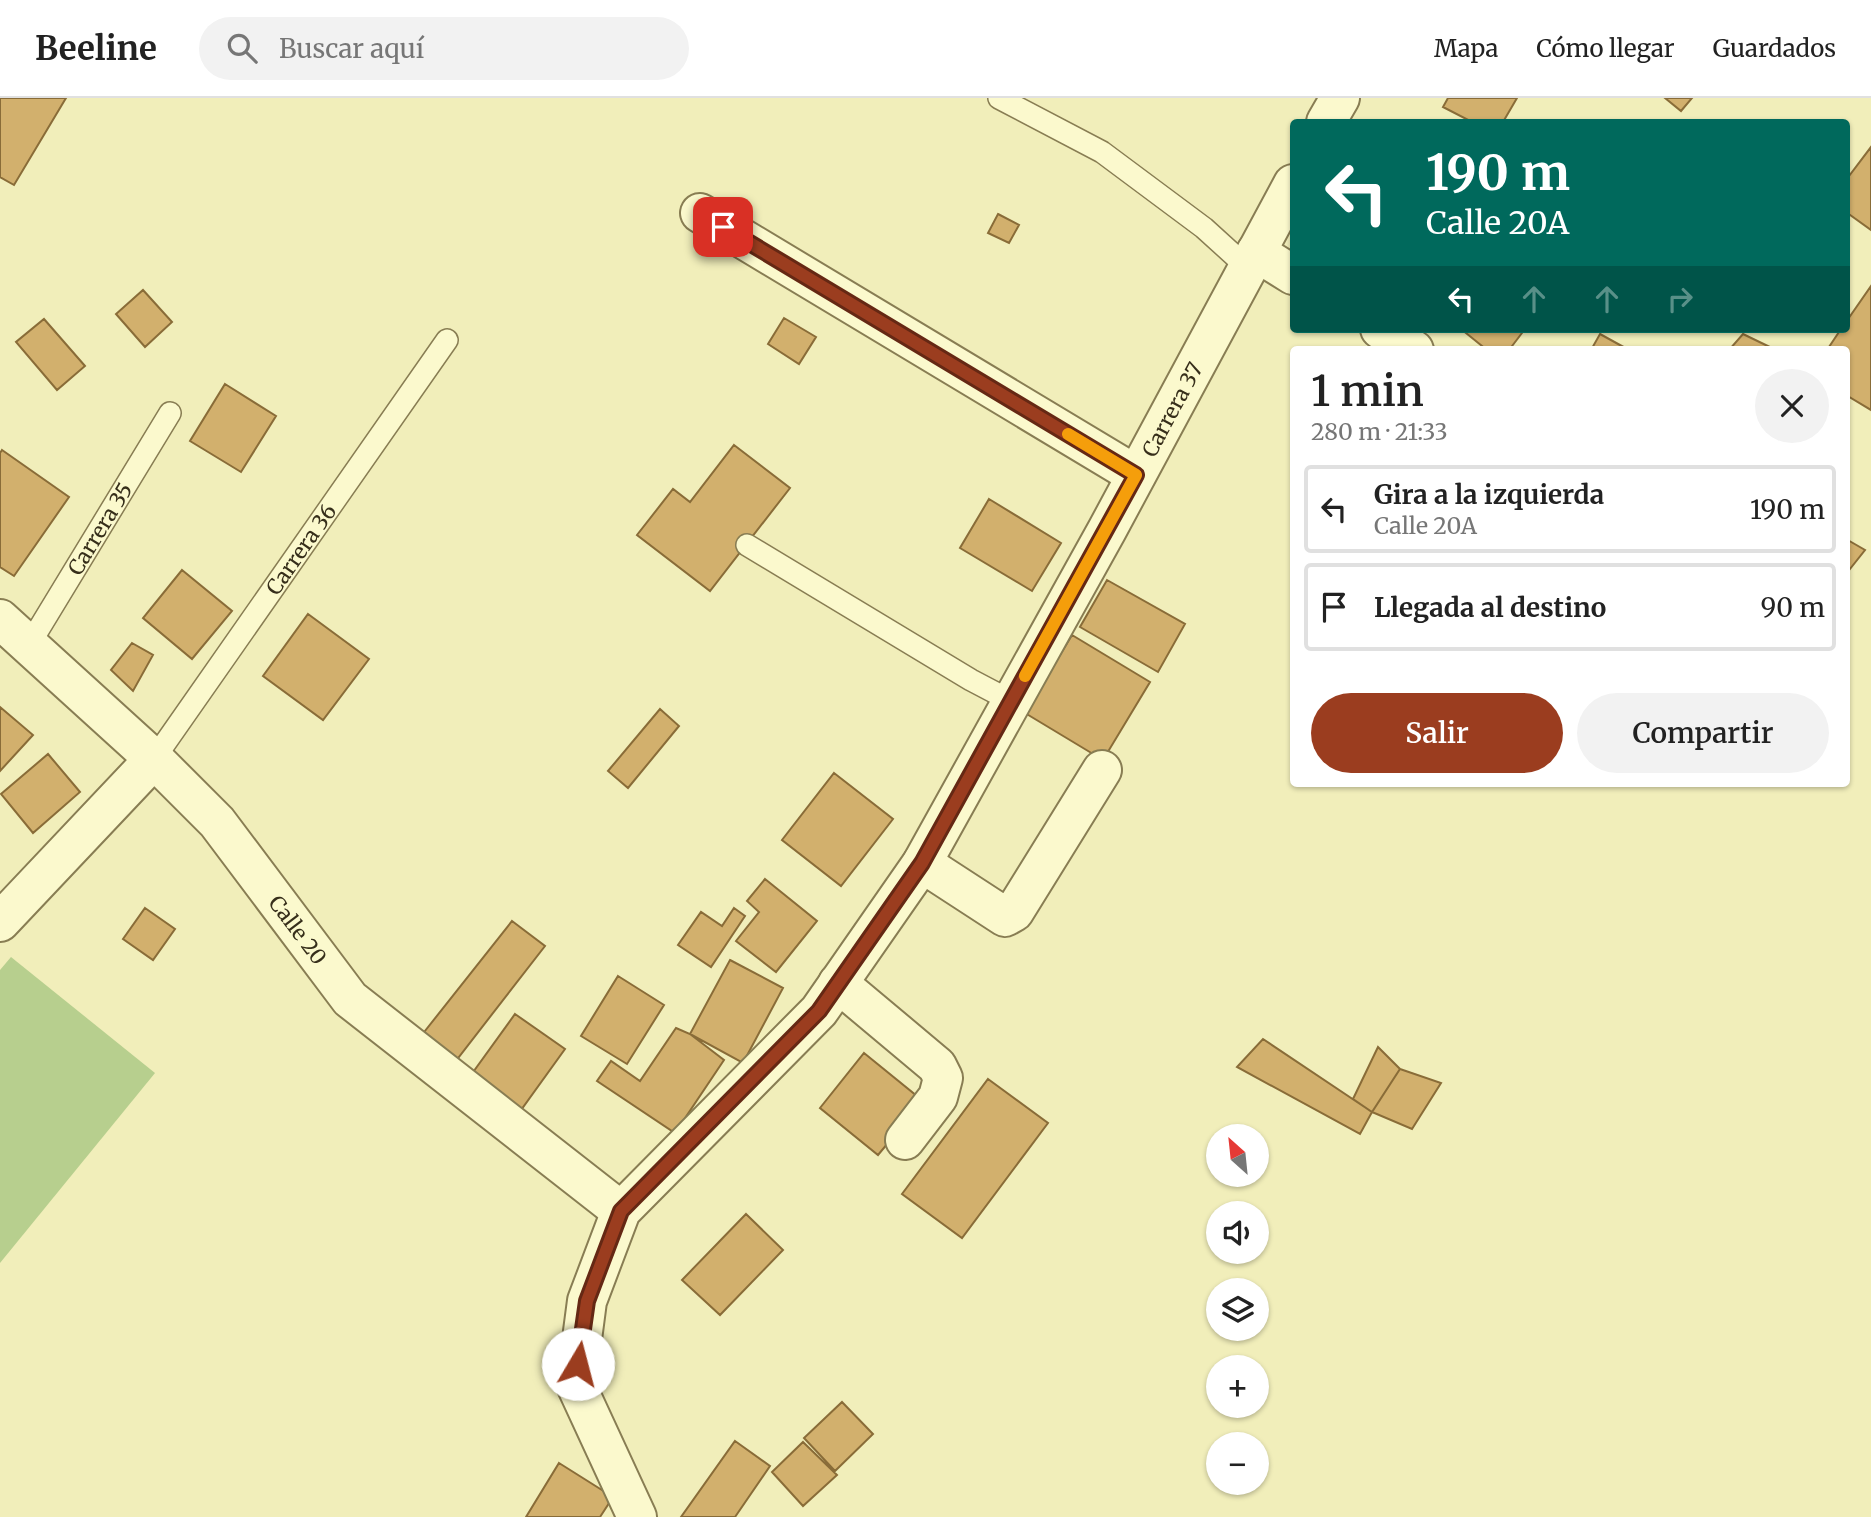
<!DOCTYPE html>
<html lang="es">
<meta charset="utf-8">
<style>
body{margin:0;font-family:Merriweather,serif;background:#f2f2f2;color:#222;height:100vh;display:flex;flex-direction:column;font-size:26px;white-space:nowrap}
*{box-sizing:border-box;margin:0}
p{font-size:23px;color:#767676}
.icon{flex:none;width:38px;height:38px;fill:none;stroke:currentColor;stroke-width:2;stroke-linecap:round;stroke-linejoin:round}
.map{position:relative;flex:1;overflow:hidden}
.sheet{position:absolute;left:1290px;top:248px;width:560px;height:441px;display:flex;flex-direction:column;background:#fff;border-radius:7px;box-shadow:0 2px 5px #0004}
.sheet>*{flex:none}
.banner{position:absolute;left:1290px;top:21px;width:560px;height:214px;border-radius:7px;box-shadow:0 2px 5px #0004;background:#00695c;color:#fff;overflow:hidden}
.needle{width:46px;rotate:333deg}
.fabs{position:absolute;left:1206px;top:1026px;display:grid;gap:14px}
.fabs a{display:grid;place-items:center;width:63px;height:63px;border-radius:50%;background:#fff;box-shadow:0 2px 5px #0004;font-size:35px}
.pin{position:absolute;display:grid;place-items:center;width:60px;height:60px;color:#fff;margin:-30px;border-radius:14px;box-shadow:0 4px 10px #0006}
.me{position:absolute;width:77px;margin:-38px;rotate:8deg;stroke-linejoin:round;filter:drop-shadow(0 0 5px #0008)}
.turn{display:flex;align-items:center;gap:24px;height:147px;padding:0 21px;font-size:32px}
.turn .icon{width:91px;height:91px;stroke-width:2.5}
.turn b{display:block;font-size:49px;line-height:60px}
.lanes{display:flex;align-items:center;height:66px;padding:0 21px;background:#0003;justify-content:center;gap:35px;direction:ltr}
.lanes .off{opacity:.35}
.round{display:grid;place-items:center;flex:none;width:74px;height:74px;border-radius:37px;background:#f2f2f2}
.head{display:flex;align-items:center;justify-content:space-between;height:119px;padding:0 21px}
h1{font-size:42px;font-weight:600;line-height:52px}
.action{display:flex;gap:14px;margin-top:auto;padding:14px 21px}
.action a{flex:1;height:80px;border-radius:42px;background:#9b3d1f;color:#fff;font-size:28px;font-weight:600;line-height:80px;text-align:center}
.action a+a{background:#f2f2f2;color:#222}
ul{padding:0;list-style:none}
li{display:flex;align-items:center;gap:21px;height:88px;margin:0 14px 10px;padding:0 7px;border:4px solid #e0e0e0;border-radius:7px}
li div{flex:1}
li b{display:block;font-size:26px}
li em{font-style:normal}
header{display:flex;align-items:center;gap:42px;box-sizing:border-box;height:98px;padding:0 35px;background:#fff;border-bottom:2px solid #e0e0e0}
header strong{font-size:33px}
nav{display:flex;gap:38px;margin-inline-start:auto;font-size:24px}
.search{width:490px;height:63px;background:#f2f2f2;display:flex;align-items:center;gap:18px;box-sizing:border-box;padding:0 24px;border-radius:38px;color:#767676;font-size:26px}
.map>svg:first-child{display:block}
.green{fill:#b7cf8e}
.building{fill:#d2b06d;stroke:#896c38;stroke-width:2}
.lines{fill:none;stroke-linecap:round;stroke-linejoin:round}
.lane-casing{stroke:#887d53;stroke-width:24}
.street-casing{stroke:#887d53;stroke-width:42}
.lane{stroke:#fbf9cd;stroke-width:21}
.street{stroke:#fbf9cd;stroke-width:38}
.route-casing{stroke:#652814;stroke-width:18}
.route{stroke:#9b3d1f;stroke-width:12}
.slow{stroke:#f59e0b;stroke-width:12}
.labels{text-anchor:middle;dominant-baseline:central;stroke-width:7;stroke-linejoin:round;paint-order:stroke}
.street-label{font-size:21px;fill:#362e1a;stroke:#f8f6ca}
</style>
<header>
<strong>Beeline</strong>
<div class="search"><svg class="icon" aria-label="search" viewBox="0 0 24 24"><circle cx="10" cy="10" r="6"/><path d="M15 15l6 6"/></svg>Buscar aquí</div>
<nav><a>Mapa</a><a>Cómo llegar</a><a>Guardados</a></nav>
</header>
<div class="map">
<svg width="1871" height="1419" viewBox="0 0 1871 1419">
<rect width="100%" height="100%" fill="#f1eeba"/>
<path class="green" d="M11 859 155 975 0 1165V872Z"/>
<path class="building" d="M0 0H66L14 87 0 79Z
M1448 0H1517L1503 24H1472L1443 9Z
M1665 0H1692L1681 13Z
M1871 49V132L1846 114V82Z
M998 116 1019 127 1009 145 988 135Z
M1871 188V312L1846 297V252H1827L1841 231H1846V224Z
M143 192 172 224 145 249 116 216Z
M784 220 816 239 799 266 768 246Z
M44 221 85 268 57 292 16 244Z
M1461 231H1525L1509 252H1487Z
M1600 236 1629 252H1591Z
M1743 236 1776 252H1729Z
M225 286 276 318 241 374 190 343Z
M734 347 790 390 710 493 637 437 673 391 690 404Z
M2 352 69 399 14 478 0 469V355Z
M989 401 1061 445 1032 493 960 450Z
M1846 441 1865 452 1846 476Z
M182 472 232 513 192 561 143 520Z
M1107 482 1185 526 1158 574 1080 529Z
M308 516 369 561 323 622 263 578Z
M1072 537 1150 584 1103 662 1025 615Z
M132 545 153 557 133 593 111 572Z
M0 609 33 637 0 673Z
M660 611 679 628 628 690 608 673Z
M48 656 80 694 33 735 1 696Z
M834 675 893 721 841 788 782 742Z
M765 781 817 823 776 874 736 843 759 814 747 803Z
M145 810 175 831 153 862 123 841Z
M734 810 745 818 711 869 678 847 701 814 722 828Z
M512 823 545 848 455 964 421 938Z
M730 862 783 890 743 965 690 936Z
M618 878 664 907 627 966 581 938Z
M515 916 565 951 521 1012 471 977Z
M676 930 690 936 724 962 675 1035 597 983 611 963 640 983Z
M1263 941 1372 1014 1360 1036 1237 969Z
M1378 949 1400 971 1372 1014 1353 1001Z
M864 955 923 1003 878 1057 820 1010Z
M1400 971 1441 985 1412 1031 1372 1014Z
M988 981 1048 1025 962 1140 902 1096Z
M746 1116 783 1152 720 1217 682 1182Z
M842 1304 873 1336 835 1373 804 1340Z
M735 1343 770 1368 735 1419H681Z
M803 1344 837 1377 803 1408 772 1374Z
M559 1365 613 1399 600 1419H526Z"/>
<g class="lines">
<g class="lane-casing">
<g id="lane">
<path d="M999 0 1102 54 1204 130 1248 170"/>
<path d="M747 447 971 582 1011 603"/>
<path id="s1" d="M29 547 170 315"/>
<path id="s2" d="M154 661 447 242"/>
</g>
</g>
<g class="street-casing">
<g id="street">
<path d="M1326 24 1340 0"/>
<path d="M700 115 1136 377"/>
<path d="M1256 154 1293 177"/>
<path d="M1380 231 1414 252"/>
<path id="s3" d="M0 521 154 661 217 724 350 901 621 1113"/>
<path d="M922 765 1005 819 1014 814 1102 672"/>
<path d="M0 824 154 661"/>
<path d="M838 885 937 968 943 980 938 999 905 1042"/>
<path id="s4" d="M637 1419 576 1287 587 1203 621 1113 819 913 922 765 1107 432 1293 86"/>
</g>
</g>
<use href="#lane" class="lane"/>
<use href="#street" class="street"/>
</g>
<g class="lines">
<g class="route-casing">
<path id="route" d="M578 1266 587 1203 621 1113 819 913 922 765 1136 377 723 129"/>
</g>
<use href="#route" class="route"/>
<path class="slow" d="M1025 578 1136 377 1068 336"/>
</g>
<g class="labels">
<g class="street-label">
<text stroke="none"><textPath href="#s4" startOffset="1306">Carrera 37</textPath></text>
<text stroke="none"><textPath href="#s1" startOffset="136">Carrera 35</textPath></text>
<text stroke="none"><textPath href="#s2" startOffset="256">Carrera 36</textPath></text>
<text stroke="none"><textPath href="#s3" startOffset="432">Calle 20</textPath></text>
</g>
</g>
</svg>
<div class="fabs">
<a><svg class="needle" viewBox="-14 -14 28 28"><path d="M0-13l5 13h-10z" fill="#e53935"/><path d="M0 13l5-13h-10z" fill="#767676"/></svg></a>
<a><svg class="icon" aria-label="sound" viewBox="0 0 24 24"><path d="M4 9h4l5-4v14l-5-4H4zM17 9q2 3 0 6"/></svg></a>
<a><svg class="icon" aria-label="layers" viewBox="0 0 24 24"><path d="M12 4l9 5-9 5-9-5zM3 14l9 5 9-5"/></svg></a>
<a>+</a>
<a>−</a>
</div>
<div class="pin" style="left:723px;top:129px;background:#d93025"><svg class="icon" aria-label="arrive" viewBox="0 0 24 24"><path d="M6 21V4h12l-3 4 3 4H6"/></svg></div>
<svg class="me" style="left:578px;top:1266px" viewBox="-20 -20 40 40"><circle r="19" fill="#fff"/><path d="M0-13L10 11 0 6-10 11z" fill="#9b3d1f"/></svg>
<div class="banner">
<div class="turn"><svg class="icon" aria-label="left" viewBox="0 0 24 24"><path d="M17 20v-9H6M10 6l-5 5 5 5"/></svg><div><b>190 m</b>Calle 20A</div></div>
<div class="lanes"><svg class="icon" aria-label="left" viewBox="0 0 24 24"><path d="M17 20v-9H6M10 6l-5 5 5 5"/></svg><svg class="icon off" aria-label="ahead" viewBox="0 0 24 24"><path d="M12 20V5M6 11l6-6 6 6"/></svg><svg class="icon off" aria-label="ahead" viewBox="0 0 24 24"><path d="M12 20V5M6 11l6-6 6 6"/></svg><svg class="icon off" aria-label="right" viewBox="0 0 24 24"><path d="M7 20v-9h11M14 6l5 5-5 5"/></svg></div>
</div>
<section class="sheet">
<div class="head"><div><h1>1 min</h1><p>280 m · 21:33</p></div><a class="round"><svg class="icon" aria-label="close" viewBox="0 0 24 24"><path d="M6 6l12 12M18 6L6 18"/></svg></a></div>
<ul>
<li><svg class="icon" aria-label="left" viewBox="0 0 24 24"><path d="M17 20v-9H6M10 6l-5 5 5 5"/></svg><div><b>Gira a la izquierda</b><p>Calle 20A</p></div><em>190 m</em></li>
<li><svg class="icon" aria-label="arrive" viewBox="0 0 24 24"><path d="M6 21V4h12l-3 4 3 4H6"/></svg><div><b>Llegada al destino</b></div><em>90 m</em></li>
</ul>
<div class="action"><a>Salir</a><a>Compartir</a></div>
</section>
</div>
